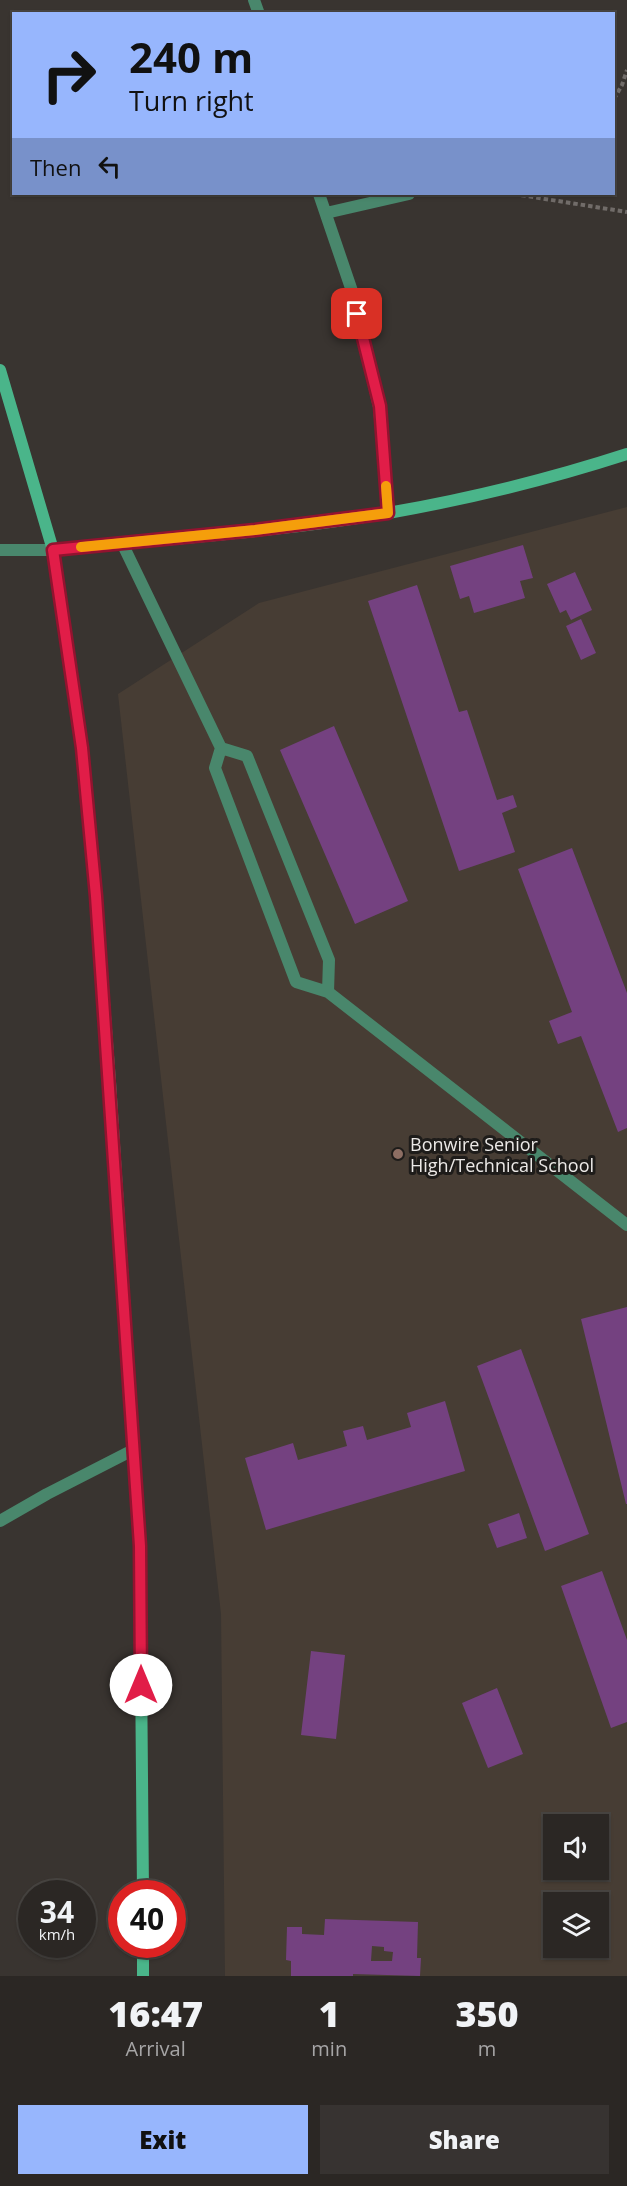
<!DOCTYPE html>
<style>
body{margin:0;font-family:"Open Sans",sans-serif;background:#373331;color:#f1f3f6;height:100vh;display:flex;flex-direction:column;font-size:22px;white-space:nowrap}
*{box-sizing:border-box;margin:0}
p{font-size:20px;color:#a6a5a6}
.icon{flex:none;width:33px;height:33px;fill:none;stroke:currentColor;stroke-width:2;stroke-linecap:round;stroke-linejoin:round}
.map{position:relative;height:1976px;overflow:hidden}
.drawer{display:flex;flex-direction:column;background:#2b2724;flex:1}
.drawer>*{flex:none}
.hud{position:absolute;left:12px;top:12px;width:603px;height:183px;border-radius:0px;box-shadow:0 2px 4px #0004,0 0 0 2px #474441;background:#97b6fd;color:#111;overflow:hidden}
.controls{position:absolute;left:543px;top:1814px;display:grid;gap:12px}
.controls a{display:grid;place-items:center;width:66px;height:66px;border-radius:0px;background:#2b2724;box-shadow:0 2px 4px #0004,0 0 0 2px #474441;font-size:30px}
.speed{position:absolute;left:18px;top:1880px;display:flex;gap:12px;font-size:30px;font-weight:700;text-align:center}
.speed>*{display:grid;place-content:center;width:78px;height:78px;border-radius:50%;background:#2b2724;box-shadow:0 2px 4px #0004,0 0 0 2px #474441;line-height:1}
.speed small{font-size:15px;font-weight:400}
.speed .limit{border:9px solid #d22;background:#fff;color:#111}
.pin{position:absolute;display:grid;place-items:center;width:51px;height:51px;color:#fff;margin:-26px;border-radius:12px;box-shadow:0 3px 9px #0006}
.me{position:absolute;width:66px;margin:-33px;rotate:0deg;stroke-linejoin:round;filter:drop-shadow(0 0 4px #0008)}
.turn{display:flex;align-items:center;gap:21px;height:126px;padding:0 18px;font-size:27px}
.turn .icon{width:78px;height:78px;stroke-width:2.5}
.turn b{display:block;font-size:42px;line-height:51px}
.then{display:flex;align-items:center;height:57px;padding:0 18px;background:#0003;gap:12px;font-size:22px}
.eta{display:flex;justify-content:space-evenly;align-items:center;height:102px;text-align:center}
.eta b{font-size:36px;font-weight:800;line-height:42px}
.button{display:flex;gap:12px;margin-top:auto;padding:12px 18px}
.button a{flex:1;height:69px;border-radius:0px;background:#97b6fd;color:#111;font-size:24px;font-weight:800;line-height:69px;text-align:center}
.button a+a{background:#373331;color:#f1f3f6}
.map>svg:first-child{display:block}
.built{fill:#473d34;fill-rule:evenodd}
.building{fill:#744180;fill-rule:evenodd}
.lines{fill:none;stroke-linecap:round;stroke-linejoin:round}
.path{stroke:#716c69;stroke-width:4;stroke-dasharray:4.5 3;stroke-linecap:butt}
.lane{stroke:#49876c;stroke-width:12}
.street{stroke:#49876c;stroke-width:12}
.secondary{stroke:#4ab58a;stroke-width:12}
.route-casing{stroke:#92132f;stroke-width:15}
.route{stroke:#e11d48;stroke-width:10}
.slow{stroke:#f59e0b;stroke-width:10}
.education-dot{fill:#8d6e63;stroke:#1e1c1a;stroke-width:2}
.labels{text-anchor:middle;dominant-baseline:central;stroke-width:6;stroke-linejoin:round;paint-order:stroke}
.poi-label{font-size:18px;fill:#ece9e7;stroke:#1e1c1a;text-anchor:start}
</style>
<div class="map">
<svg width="627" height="1976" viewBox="0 0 627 1976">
<rect width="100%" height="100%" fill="#393430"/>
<path class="built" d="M627 507V1976H225L221 1614 118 694 259 603ZM554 1824H598V1869H554ZM554 1902H598V1947H554Z"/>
<path class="building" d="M523 545 533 578 520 581 525 598 474 613 469 596 460 599 450 566Z
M575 572 592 610 571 620 566 610 560 613 547 584Z
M417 585 459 712 467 710 497 800 513 795 517 807 502 813 515 852 459 871 368 601Z
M581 619 596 653 581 660 566 626Z
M334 726 408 901 355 924 280 750Z
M572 848 627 993V1128L618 1132 581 1036 558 1044 549 1021 572 1012 518 869Z
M627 1307V1504H626L581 1319Z
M521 1349 589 1534 545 1551 477 1366Z
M445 1401 465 1471 266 1530 245 1458 293 1443 298 1460 347 1446 343 1431 363 1426 367 1440 411 1427 407 1413Z
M519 1513 527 1538 497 1548 488 1524Z
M602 1571 627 1640V1722L611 1728 561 1586Z
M311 1651 345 1655 336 1739 301 1735Z
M497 1688 523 1754 488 1768 462 1703Z
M325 1919 418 1922 417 1958H421L420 1976 353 1974V1976H291V1961L286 1960 287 1927H302V1934L324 1935ZM372 1946 384 1947V1951L393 1952 392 1961H371Z"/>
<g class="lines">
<path class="path" d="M614 99 622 85 627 70
M514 194 627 212"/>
<path class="lane" d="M122 543 221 748 215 768 296 982 328 992 627 1225
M221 748 247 756 329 960 328 992"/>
<path class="street" d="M254 0 259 14
M319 194 352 291 379 407 388 513
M326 213 409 194
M0 550H53
M0 1521 47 1494 133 1450"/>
<path class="secondary" d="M0 370 53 550
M143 1893 140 1546 110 1082 96 895 82 748 53 550C165 539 278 532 388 513 468 499 550 479 627 454
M143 1944V1976"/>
</g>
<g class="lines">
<g class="route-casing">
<path id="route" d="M141 1685 140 1546 96 896 82 748 53 550 255 530 388 513 380 406 357 314"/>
</g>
<use href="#route" class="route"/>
<path class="slow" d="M81 547 255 530 388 513 386 486"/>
</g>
<circle class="education-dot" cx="398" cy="1154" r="6"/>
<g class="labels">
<g class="poi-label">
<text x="410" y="1144">Bonwire Senior<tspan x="410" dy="21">High/Technical School</tspan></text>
</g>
</g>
</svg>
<div class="controls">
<a><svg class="icon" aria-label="sound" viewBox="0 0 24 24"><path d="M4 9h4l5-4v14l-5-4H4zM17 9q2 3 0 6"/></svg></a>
<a><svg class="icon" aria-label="layers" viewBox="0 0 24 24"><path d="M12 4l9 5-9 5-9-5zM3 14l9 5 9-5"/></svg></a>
</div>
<div class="speed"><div>34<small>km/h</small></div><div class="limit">40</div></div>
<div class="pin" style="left:357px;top:314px;background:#d93025"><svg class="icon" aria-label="arrive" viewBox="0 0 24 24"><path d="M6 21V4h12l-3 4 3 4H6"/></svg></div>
<svg class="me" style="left:141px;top:1685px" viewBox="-20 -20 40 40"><circle r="19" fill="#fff"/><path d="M0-13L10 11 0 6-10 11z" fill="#e11d48"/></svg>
<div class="hud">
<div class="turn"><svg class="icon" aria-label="right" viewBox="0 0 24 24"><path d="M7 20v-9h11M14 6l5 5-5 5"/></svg><div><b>240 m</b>Turn right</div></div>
<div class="then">Then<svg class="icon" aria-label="left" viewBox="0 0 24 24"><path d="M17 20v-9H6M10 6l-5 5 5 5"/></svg></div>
</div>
</div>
<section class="drawer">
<div class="eta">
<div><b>16:47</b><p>Arrival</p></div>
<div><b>1</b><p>min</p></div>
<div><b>350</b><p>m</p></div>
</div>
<div class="button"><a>Exit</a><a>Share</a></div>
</section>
